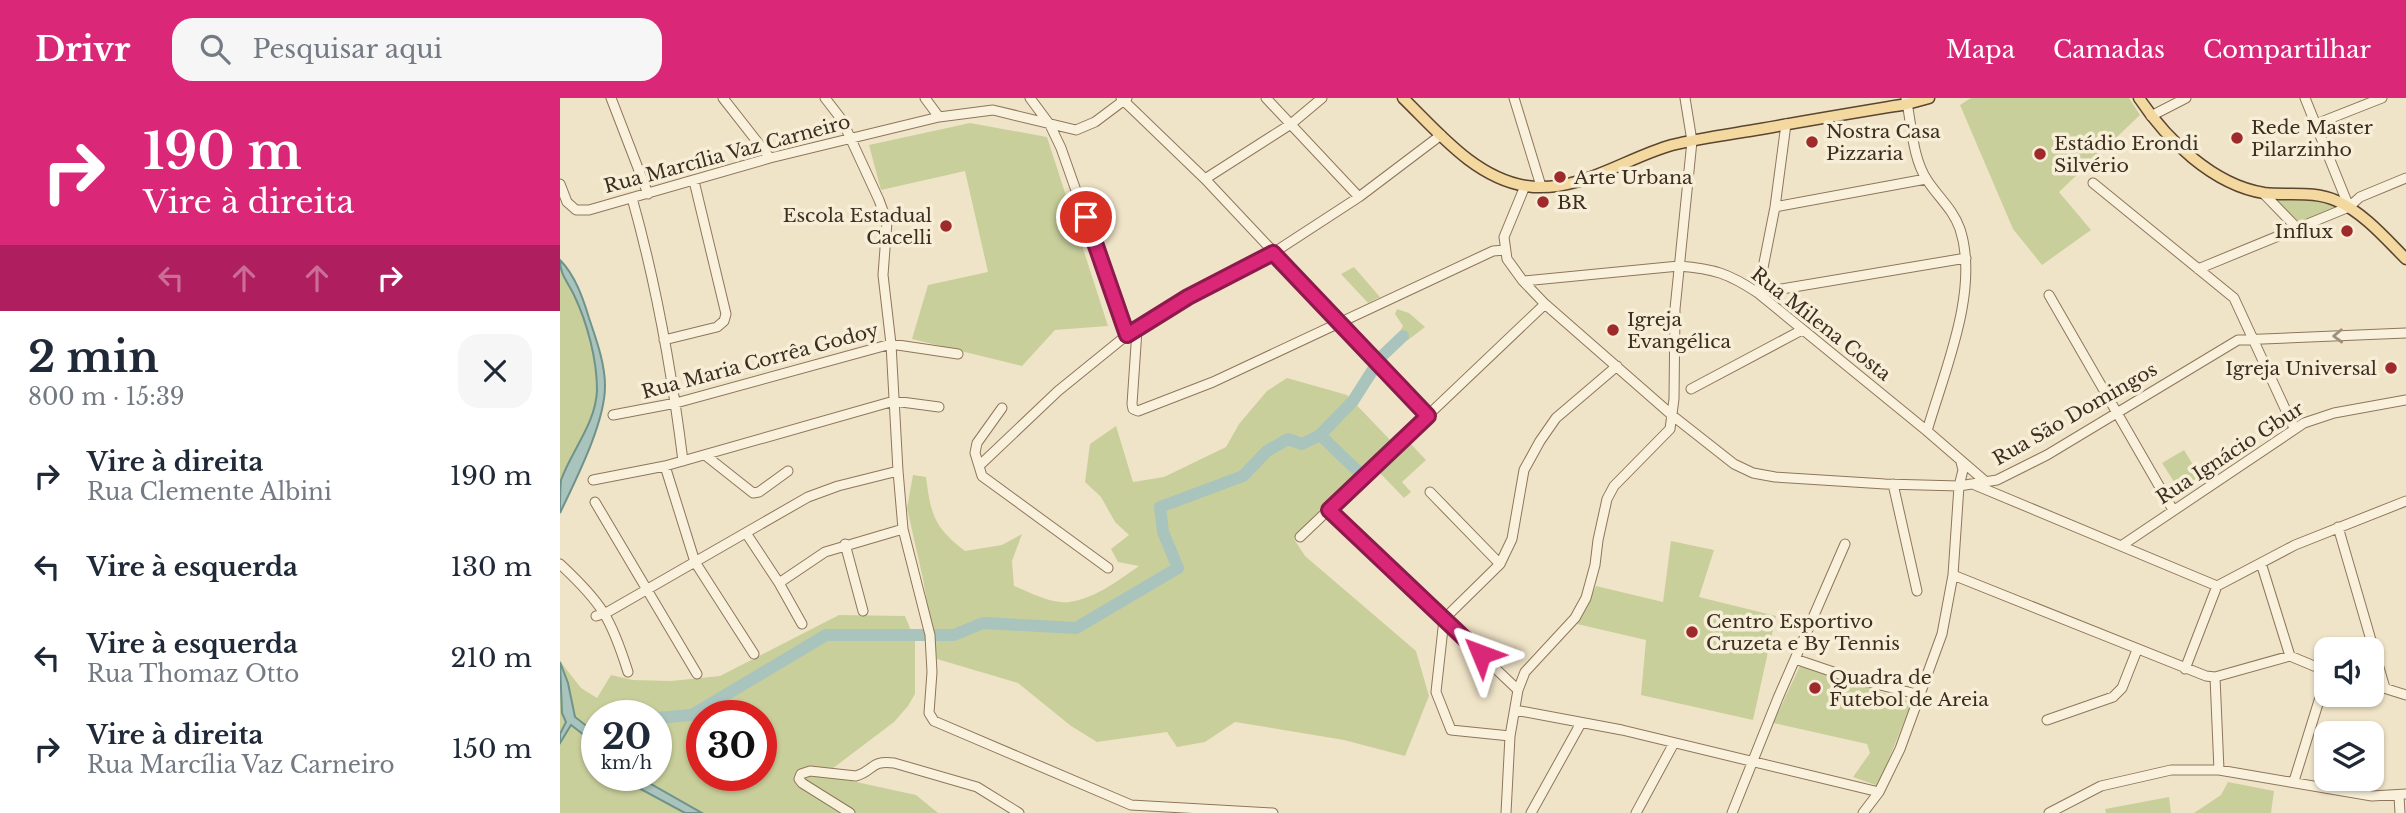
<!DOCTYPE html>
<html lang="pt">
<meta charset="utf-8">
<style>
body{margin:0;font-family:"Libre Baskerville",serif;background:#f6f6f7;color:#1f2937;height:100vh;display:flex;flex-direction:column;font-size:26px;white-space:nowrap}
*{box-sizing:border-box;margin:0}
p{font-size:23px;color:#747a83}
.icon{flex:none;width:38px;height:38px;fill:none;stroke:currentColor;stroke-width:2;stroke-linecap:round;stroke-linejoin:round}
.map{position:relative;flex:1;overflow:hidden}
.drawer{display:flex;flex-direction:column;background:#fff;width:560px}
.drawer>*{flex:none}
.guide{background:#db2777;color:#fff;overflow:hidden}
.controls{position:absolute;left:1754px;top:539px;display:grid;gap:14px}
.controls a{display:grid;place-items:center;width:70px;height:70px;border-radius:14px;background:#fff;box-shadow:0 2px 5px #0004;font-size:35px}
.speed{position:absolute;left:21px;top:602px;display:flex;gap:14px;font-size:35px;font-weight:700;text-align:center}
.speed>*{display:grid;place-content:center;width:91px;height:91px;border-radius:50%;background:#fff;box-shadow:0 2px 5px #0004;line-height:1}
.speed small{font-size:18px;font-weight:400}
.speed .limit{border:10px solid #d22;background:#fff;color:#111}
.pin{position:absolute;display:grid;place-items:center;width:60px;height:60px;color:#fff;margin:-30px;border:4px solid #fff;border-radius:50%;box-shadow:0 2px 7px #0007}
.me{position:absolute;width:77px;margin:-38px;rotate:314deg;stroke-linejoin:round;filter:drop-shadow(0 0 5px #0008)}
.turn{display:flex;align-items:center;gap:24px;height:147px;padding:0 28px;font-size:32px}
.turn .icon{width:91px;height:91px;stroke-width:2.5}
.turn b{display:block;font-size:49px;line-height:60px}
.lanes{display:flex;align-items:center;height:66px;padding:0 28px;background:#0003;justify-content:center;gap:35px;direction:ltr}
.lanes .off{opacity:.35}
.round{display:grid;place-items:center;flex:none;width:74px;height:74px;border-radius:21px;background:#f6f6f7}
.overview{display:flex;align-items:center;justify-content:space-between;height:119px;padding:0 28px}
h1{font-size:42px;font-weight:700;line-height:52px}
ul{padding:0;list-style:none}
li{display:flex;align-items:center;gap:21px;height:91px;padding:0 28px}
li div{flex:1}
li b{display:block;font-size:26px}
li em{font-style:normal}
header{display:flex;align-items:center;gap:42px;box-sizing:border-box;height:98px;padding:0 35px;background:#db2777;color:#fff}
header strong{font-size:33px}
nav{display:flex;gap:38px;margin-inline-start:auto;font-size:24px}
.search{width:490px;height:63px;background:#f6f6f7;display:flex;align-items:center;gap:18px;box-sizing:border-box;padding:0 24px;border-radius:21px;color:#747a83;font-size:26px}
main{display:flex;flex:1;min-height:0}
.map>svg:first-child{display:block}
.green{fill:#c9cf9b;fill-rule:evenodd}
.water{fill:#a9c4bc;stroke:#6f938a;stroke-width:2}
.lines{fill:none;stroke-linecap:round;stroke-linejoin:round}
.river{stroke:#a9c4bc;stroke-width:12}
.minor-casing{stroke:#8d765c;stroke-width:11}
.major-casing{stroke:#5b4430;stroke-width:13}
.minor{stroke:#faf1dc;stroke-width:9}
.major{stroke:#f3d9a0;stroke-width:10}
.oneway{stroke:#9c907e}
.route-casing{stroke:#8e194d;stroke-width:18}
.route{stroke:#db2777;stroke-width:12}
.poi-dot{fill:#9e2a2b;stroke:#f7eed8;stroke-width:2.5}
.labels{text-anchor:middle;dominant-baseline:central;stroke-width:7;stroke-linejoin:round;paint-order:stroke}
.poi-label{font-size:19px;fill:#3d2e20;stroke:#f7eed8;text-anchor:start}
.street-label{font-size:19px;fill:#3d2e20;stroke:#f7eed8}
</style>
<header>
<strong>Drivr</strong>
<div class="search"><svg class="icon" aria-label="search" viewBox="0 0 24 24"><circle cx="10" cy="10" r="6"/><path d="M15 15l6 6"/></svg>Pesquisar aqui</div>
<nav><a>Mapa</a><a>Camadas</a><a>Compartilhar</a></nav>
</header>
<main>
<section class="drawer">
<div class="guide">
<div class="turn"><svg class="icon" aria-label="right" viewBox="0 0 24 24"><path d="M7 20v-9h11M14 6l5 5-5 5"/></svg><div><b>190 m</b>Vire à direita</div></div>
<div class="lanes"><svg class="icon off" aria-label="left" viewBox="0 0 24 24"><path d="M17 20v-9H6M10 6l-5 5 5 5"/></svg><svg class="icon off" aria-label="ahead" viewBox="0 0 24 24"><path d="M12 20V5M6 11l6-6 6 6"/></svg><svg class="icon off" aria-label="ahead" viewBox="0 0 24 24"><path d="M12 20V5M6 11l6-6 6 6"/></svg><svg class="icon" aria-label="right" viewBox="0 0 24 24"><path d="M7 20v-9h11M14 6l5 5-5 5"/></svg></div>
</div>
<div class="overview"><div><h1>2 min</h1><p>800 m · 15:39</p></div><a class="round"><svg class="icon" aria-label="close" viewBox="0 0 24 24"><path d="M6 6l12 12M18 6L6 18"/></svg></a></div>
<ul>
<li><svg class="icon" aria-label="right" viewBox="0 0 24 24"><path d="M7 20v-9h11M14 6l5 5-5 5"/></svg><div><b>Vire à direita</b><p>Rua Clemente Albini</p></div><em>190 m</em></li>
<li><svg class="icon" aria-label="left" viewBox="0 0 24 24"><path d="M17 20v-9H6M10 6l-5 5 5 5"/></svg><div><b>Vire à esquerda</b></div><em>130 m</em></li>
<li><svg class="icon" aria-label="left" viewBox="0 0 24 24"><path d="M17 20v-9H6M10 6l-5 5 5 5"/></svg><div><b>Vire à esquerda</b><p>Rua Thomaz Otto</p></div><em>210 m</em></li>
<li><svg class="icon" aria-label="right" viewBox="0 0 24 24"><path d="M7 20v-9h11M14 6l5 5-5 5"/></svg><div><b>Vire à direita</b><p>Rua Marcília Vaz Carneiro</p></div><em>150 m</em></li>
</ul>
</section>
<div class="map">
<svg width="1846" height="715" viewBox="0 0 1846 715">
<rect width="100%" height="100%" fill="#f0e4c8"/>
<path class="green" d="M1411 0H1569L1580 17 1499 94 1531 132 1482 167 1453 131 1400 7Z
M410 25 487 39 548 228 495 232 462 268 352 241 368 187 428 174 405 73 321 92 309 47Z
M1716 102 1755 103 1777 109 1739 125Z
M0 162C15 177 23 200 29 220 36 241 45 265 45 288 45 325 16 381 0 415Z
M794 169 820 199 808 205 781 176Z
M837 211 849 215 865 229 848 242 839 235 843 228 835 216Z
M727 280 787 297 833 345 803 371 783 396 734 441 745 458 856 553 869 598 845 658 784 642 675 624 645 644 617 649 607 634 537 644 511 628 458 585 377 561 363 481 347 410 353 377 366 379C371 417 374 429 405 453L442 447 462 436 452 463 454 488C471 495 491 506 509 504 534 501 559 482 579 468L558 464 551 451 569 437 555 424 541 399 525 384 530 346 556 328 573 384 604 379 666 349 679 326 707 293Z
M850 345 866 362 842 384 851 394 844 400 819 374Z
M1624 352 1641 380 1620 393 1602 365Z
M1111 443 1154 452 1139 499 1216 518 1193 622 1081 597 1086 542 1017 526 1036 488 1103 504Z
M279 517 345 518 355 542V596L348 608 334 624 264 677 356 697 378 715H0V563L21 590 37 600 51 577 73 582 111 583 160 578ZM37 618H96V677H37ZM142 618H201V677H142Z
M1240 568 1352 604 1318 688 1293 679 1310 655 1307 646 1213 625Z
M1668 684 1714 693 1711 715H1634L1661 697Z
M1609 699 1611 715H1546L1545 711Z"/>
<path class="water" d="M0 162C15 177 23 200 29 220 36 241 45 265 45 288 45 325 16 381 0 415 0 405 0 392 1 382 12 352 36 325 37 292 37 261 27 224 14 197 8 184 0 177 0 162Z
M0 564 8 585 15 619 37 636V647L11 627 0 645V636L6 624 2 615Z
M64 677H75L142 715H125L73 687Z"/>
<g class="lines">
<path class="river" d="M760 337 804 379
M96 620 132 617 266 537H394L423 525 516 530 618 470 603 434 600 409 683 378 707 353 728 341 742 346 760 337 793 303 821 259 843 238"/>
<g class="minor-casing">
<path id="minor" d="M51 0 88 96
M163 0 210 60
M265 0 282 22 319 102 327 124 323 177 331 246 338 373 343 431 370 537 372 574 369 615 374 623 571 707 713 715
M365 0 379 19
M470 0 490 27 501 50 567 237
M561 0 645 81 868 318
M706 0 799 99
M954 0 981 88
M1346 0C1352 27 1352 59 1367 82 1378 99 1393 111 1400 131 1420 192 1384 274 1367 333
M1745 0 1789 109
M1591 18 1626 0
M1226 26 1215 109 1198 195 1406 160
M1756 26 1822 0
M645 81 731 26 762 0
M1533 85 1674 200 1734 330
M0 86 7 104 16 112H29L210 60 379 19 433 12 516 32 535 24 567 0
M965 88 944 139 947 161 963 183 985 206 1113 318 1174 366 1193 375 1215 379 1325 386 1399 388 1437 382 1487 357 1678 242 1846 235
M1703 95 1737 130
M72 100C96 185 112 275 123 363
M1215 109 1366 81
M1638 171 1789 109 1800 99 1846 80
M963 183 1119 168C1154 171 1168 175 1198 195L1367 333 1426 384
M1489 197 1613 412
M577 232 572 306 573 311 578 313 653 284 933 153 945 152
M104 242 157 229 164 223 166 216 134 83
M1131 291 1242 232
M442 310 417 345 415 355 422 378 548 470
M53 317 116 305 331 246 398 256
M145 357 193 395 199 394 228 373
M105 368 135 464 194 556
M419 368 498 293 567 237 627 199 713 155 799 99 881 37
M33 382 105 368 334 303 379 309
M1333 386 1357 493
M1415 387 1657 488 1735 447 1846 403
M870 394 940 466
M35 404 137 576
M769 412 958 592
M1778 429 1825 590
M186 435 219 485 242 526
M740 439 985 206
M285 446 303 513
M1561 448 1744 325 1774 315 1846 302
M1701 465 1730 558
M0 466C42 505 51 520 68 574
M1393 477 1646 578 1655 579 1730 558 1766 573
M219 485 265 454 343 431
M36 518 46 515 248 399 278 388 338 373
M1235 561 1291 580 1361 597
M1625 571 1657 488
M1655 579 1659 672
M1811 586 1846 597
M955 612 1062 632 1319 694
M1487 622 1553 599 1562 590 1577 552
M950 638 891 632 876 594 884 521 940 466 952 441 964 372 980 343 996 320 1057 268
M1734 683 1766 580
M1839 698 1840 715
M290 715 242 685 239 681 241 676 250 673 296 678C314 673 310 662 334 665L417 689 459 715
M946 715 950 638 958 592 965 574 1015 520 1026 500 1035 467 1038 442 1047 401 1054 388 1110 331 1114 301 1115 211 1132 43 1125 0
M971 715 1021 625
M1076 715 1114 645
M1172 715 1218 600 1285 446
M1303 715 1319 694 1340 651 1382 536 1393 477 1399 388 1403 372 1401 364
M1489 715 1541 688 1611 672H1659L1812 698 1846 696"/>
</g>
<g class="major-casing">
<path id="major" d="M843 0C878 34 915 80 966 88 1018 96 1065 60 1112 47 1141 40 1172 36 1201 31 1250 22 1299 14 1347 6L1369 0
M1579 0C1606 41 1653 87 1704 95 1728 98 1753 92 1777 103 1804 115 1826 141 1846 161"/>
</g>
<use href="#minor" class="minor"/>
<use href="#major" class="major"/>
</g>
<defs><path id="oneway-chevron" d="M-2-3.5L2.5 0L-2 3.5" fill="none" stroke-width="1.6" stroke-linecap="round" stroke-linejoin="round" transform="scale(1.75)"/></defs>
<use class="oneway" href="#oneway-chevron" transform="translate(1778 238) rotate(178)"/>
<g class="lines">
<g class="route-casing">
<path id="route" d="M526 119 567 237 628 199 713 155 868 318 769 412 921 556"/>
</g>
<use href="#route" class="route"/>
</g>
<g class="poi-dot">
<circle cx="1677" cy="40" r="7"/>
<circle cx="1252" cy="44" r="7"/>
<circle cx="1480" cy="56" r="7"/>
<circle cx="1000" cy="79" r="7"/>
<circle cx="983" cy="104" r="7"/>
<circle cx="386" cy="128" r="7"/>
<circle cx="1787" cy="133" r="7"/>
<circle cx="1053" cy="232" r="7"/>
<circle cx="1831" cy="270" r="7"/>
<circle cx="1132" cy="534" r="7"/>
<circle cx="1255" cy="590" r="7"/>
</g>
<g class="labels">
<g class="poi-label">
<text x="1691" y="29">Rede Master<tspan x="1691" dy="22">Pilarzinho</tspan></text>
<text x="1266" y="33">Nostra Casa<tspan x="1266" dy="22">Pizzaria</tspan></text>
<text x="1494" y="45">Estádio Erondi<tspan x="1494" dy="22">Silvério</tspan></text>
<text x="1014" y="79">Arte Urbana</text>
<text x="997" y="104">BR</text>
<text x="372" y="117" text-anchor="end">Escola Estadual<tspan x="372" dy="22">Cacelli</tspan></text>
<text x="1773" y="133" text-anchor="end">Influx</text>
<text x="1067" y="221">Igreja<tspan x="1067" dy="22">Evangélica</tspan></text>
<text x="1817" y="270" text-anchor="end">Igreja Universal</text>
<text x="1146" y="523">Centro Esportivo<tspan x="1146" dy="22">Cruzeta e By Tennis</tspan></text>
<text x="1269" y="579">Quadra de<tspan x="1269" dy="22">Futebol de Areia</tspan></text>
</g>
<g class="street-label">
<text transform="translate(167 56) rotate(-15)">Rua Marcília Vaz Carneiro</text>
<text transform="translate(1261 226) rotate(38)">Rua Milena Costa</text>
<text transform="translate(200 263) rotate(-15)">Rua Maria Corrêa Godoy</text>
<text transform="translate(1515 316) rotate(-30)">Rua São Domingos</text>
<text transform="translate(1670 355) rotate(-33)">Rua Ignácio Gbur</text>
</g>
</g>
</svg>
<div class="controls">
<a><svg class="icon" aria-label="sound" viewBox="0 0 24 24"><path d="M4 9h4l5-4v14l-5-4H4zM17 9q2 3 0 6"/></svg></a>
<a><svg class="icon" aria-label="layers" viewBox="0 0 24 24"><path d="M12 4l9 5-9 5-9-5zM3 14l9 5 9-5"/></svg></a>
</div>
<div class="speed"><div>20<small>km/h</small></div><div class="limit">30</div></div>
<div class="pin" style="left:526px;top:119px;background:#d93025"><svg class="icon" aria-label="arrive" viewBox="0 0 24 24"><path d="M6 21V4h12l-3 4 3 4H6"/></svg></div>
<svg class="me" style="left:921px;top:556px" viewBox="-20 -20 40 40"><path d="M0-17L14 15 0 8-14 15z" fill="#db2777" stroke="#fff" stroke-width="4"/></svg>
</div>
</main>
